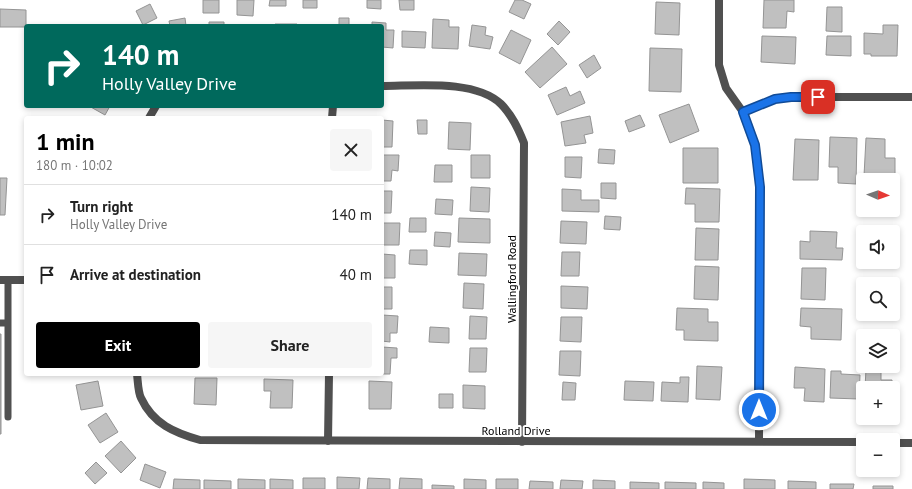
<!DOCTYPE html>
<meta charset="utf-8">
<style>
body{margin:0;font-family:"PT Sans",sans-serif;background:#f6f6f6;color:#222;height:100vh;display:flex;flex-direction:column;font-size:15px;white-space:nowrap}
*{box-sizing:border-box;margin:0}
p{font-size:13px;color:#767676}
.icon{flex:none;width:22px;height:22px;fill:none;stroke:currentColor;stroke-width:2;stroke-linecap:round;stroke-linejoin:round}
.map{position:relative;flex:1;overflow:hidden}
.drawer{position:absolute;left:24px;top:116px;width:360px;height:260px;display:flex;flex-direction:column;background:#fff;border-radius:4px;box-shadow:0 2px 6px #0003}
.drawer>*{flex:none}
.top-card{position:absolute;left:24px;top:24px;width:360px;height:84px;border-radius:4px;box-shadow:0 2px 6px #0003;background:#00695c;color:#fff;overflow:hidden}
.needle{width:26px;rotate:92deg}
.fabs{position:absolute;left:856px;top:173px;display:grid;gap:8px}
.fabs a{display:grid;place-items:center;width:44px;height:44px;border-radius:4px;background:#fff;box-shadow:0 2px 6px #0003;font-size:20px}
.pin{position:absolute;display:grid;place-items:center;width:34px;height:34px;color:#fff;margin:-17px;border-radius:8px;box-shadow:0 2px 6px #0006}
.me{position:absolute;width:44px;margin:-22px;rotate:0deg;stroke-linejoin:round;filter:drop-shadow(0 0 3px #0008)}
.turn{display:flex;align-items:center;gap:14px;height:84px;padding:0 12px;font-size:18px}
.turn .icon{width:52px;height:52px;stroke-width:2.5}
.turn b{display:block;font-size:28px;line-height:34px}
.round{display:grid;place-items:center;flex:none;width:42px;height:42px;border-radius:4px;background:#f6f6f6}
.summary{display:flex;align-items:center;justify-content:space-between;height:68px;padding:0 12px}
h1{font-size:24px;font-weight:700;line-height:30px;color:#000}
.action{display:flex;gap:8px;margin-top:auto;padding:8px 12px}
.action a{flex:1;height:46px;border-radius:4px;background:#000;color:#fff;font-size:16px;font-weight:700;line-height:46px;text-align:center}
.action a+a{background:#f6f6f6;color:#222}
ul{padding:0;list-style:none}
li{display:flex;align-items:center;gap:12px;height:60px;padding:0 12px;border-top:1px solid #e0e0e0}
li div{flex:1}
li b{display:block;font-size:15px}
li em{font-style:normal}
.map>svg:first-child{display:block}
.building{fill:#c0c0c0;stroke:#949494}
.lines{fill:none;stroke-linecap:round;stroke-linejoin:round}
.service{stroke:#505050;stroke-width:7}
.minor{stroke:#505050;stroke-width:8}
.route-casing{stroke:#114b97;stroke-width:10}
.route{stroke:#1a73e8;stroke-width:7}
.labels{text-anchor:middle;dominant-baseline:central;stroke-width:4;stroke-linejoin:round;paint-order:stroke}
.street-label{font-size:12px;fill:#000;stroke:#fff}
</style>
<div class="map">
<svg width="912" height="489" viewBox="0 0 912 489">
<rect width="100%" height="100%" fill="#fff"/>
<path class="building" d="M203 0H219V13H203Z
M237 0H254L253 16 237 15Z
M270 0H286V6H269Z
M303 0H317V8H303Z
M367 0H381V9L367 8Z
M399 0H414V10H400Z
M515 0H522L531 4 524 19 509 12Z
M764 0H794V12L787 11 786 28H763Z
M656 2 680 3 679 35 655 34Z
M150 4 157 18 143 25 136 11Z
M827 7H842V32L826 31Z
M0 9 26 10V27H0Z
M185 18 186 26H170L169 21Z
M339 18H349V26H339Z
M433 19 449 20V27H459L458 49 432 48Z
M559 21 570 32 558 45 547 34Z
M209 22H224V26H209Z
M372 22 386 23V30H394L393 48 382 47V26H372Z
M275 24H297V26H275Z
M472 25 486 27 485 35 493 37 490 49 469 46Z
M883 25H898L897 56H871V54H864V33L883 34Z
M511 30 531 40 520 64 499 53Z
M402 31 426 32 425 48 402 47Z
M762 36 796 37 795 64 761 62Z
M827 36H851V56L826 55Z
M552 47 567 64 540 88 525 72Z
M650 48 682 49 681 92 649 91Z
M594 55 601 68 587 78 579 65Z
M566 87 570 96 580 91 585 103 557 115 548 95Z
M689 104 699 131 670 143 659 115Z
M89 106H110L105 115Z
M640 115 645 126 629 132 625 121Z
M590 116 593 133 584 135 586 143 565 146 561 122Z
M382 120 393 121 392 147H382Z
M417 120H427V134H418Z
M449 122 471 123 470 150 448 149Z
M830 137 857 138 856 184 838 183V167H829Z
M866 138 885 139V158H895V177L864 176Z
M795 139 819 140 818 180H793Z
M683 148H718V183H683Z
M599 149 615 150 614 164 598 163Z
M382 155H399L398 171 392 170 391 181H382Z
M471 155H490V178H471Z
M565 157H582L581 178 565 177Z
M435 165H452V182H434Z
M0 178H7L5 215H0Z
M601 183H616V199L601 198Z
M471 187 490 188 489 212 470 211Z
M686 188 720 189 719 222H695V204H685Z
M562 189 581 190V200H599V212L562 211Z
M382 191H392L391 213H382Z
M436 199 453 200 452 215 435 214Z
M605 216 621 217 620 230 604 229Z
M410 218H426V232H409Z
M459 218 490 219V243L458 242Z
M561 221 587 222 586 244 560 243Z
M382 223H400L399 245H382Z
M696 228 719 229 718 260H695Z
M810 231 837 232 836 248H843L842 260 800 259V241L810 242Z
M435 232 451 233 450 247 434 246Z
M410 250H427V265L409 264Z
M562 252H580L579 276H561Z
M459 253 487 254 486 276 458 275Z
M382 254 395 255V278H382Z
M695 266 719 267 718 300 694 299Z
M802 268H826L825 300 801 299Z
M464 283 484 284 483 309 463 308Z
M561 286 588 287 587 309 561 308Z
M382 287H392V309H382Z
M677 308 708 309V322H718V341L684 340V330H676Z
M801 308 842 309 841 340 811 339V327L800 326Z
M382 315 398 316 397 333H390V342L382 341Z
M470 316 487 317 486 339H469Z
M561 317H582L581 342 560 341Z
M430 327 449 328V343L429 342Z
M0 334H1V434H0Z
M382 347 397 348V358H391L390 374H382Z
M470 348H487L486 372H469Z
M893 349H896V363H893Z
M560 351H581L580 376 559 375Z
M697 366 722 367 720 400 696 399Z
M795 367 825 369 824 402 804 401 805 388H794Z
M866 369 881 370V380H892V388H865Z
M831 371H841V374L860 375 859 399 830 398Z
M680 377H689L688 402 661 401 662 382 680 383Z
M195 378H217L216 405 194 404Z
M264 379 293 380 292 408H270L271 391H264Z
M98 381 103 406 81 410 76 385Z
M369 381 392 382 391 409H369Z
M625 381 654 382 653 401 624 400Z
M563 382 576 383 575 400H562Z
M463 385 485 386V409L463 408Z
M439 394H453V408H439Z
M106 413 118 432 100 443 88 425Z
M121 441 136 458 121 473 105 456Z
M96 462 107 473 95 484 85 473Z
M145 464 166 472 160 488 140 480Z
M337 477 360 478 359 489H337Z
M303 478H325V489H303Z
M368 478 390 479V489H367Z
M400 478 422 479V489H399Z
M174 479 200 480V489H173Z
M238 479 265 480V489H238Z
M270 479 293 480V489H270Z
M464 479 486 480V489H464Z
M496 479H518V489H496Z
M744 479 775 480V489H744Z
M204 480 231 481V489H204Z
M561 480 583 481 582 489H560Z
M593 480 615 481V489H593Z
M530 481 553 482V489H529Z
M788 481 816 482V489H788Z
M630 482 659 483V489H630Z
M665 482 696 483V489H665Z
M703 482 724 483V489H703Z
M830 484H854L853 489H830Z
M432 485 454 486V489H432Z
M873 486H893V489H873Z"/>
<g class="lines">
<path class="service" d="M0 323H8
M8 417V280"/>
<path class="minor" d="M719 0V65L726 88 743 112 755 145 760 187 759 441
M382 86C416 86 475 79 501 104 512 115 518 128 524 143L522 442
M743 112 775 99 791 97H912
M149 118 156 106
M332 118 333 106
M0 280H26
M137 374C138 382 138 392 141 398 153 424 175 433 200 440L863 442
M328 441 329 374
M893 443H912"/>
</g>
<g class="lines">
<g class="route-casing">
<path id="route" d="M759 410 760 187 755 145 743 112 775 99 791 97H818"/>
</g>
<use href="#route" class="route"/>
</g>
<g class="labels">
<g class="street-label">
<text transform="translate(511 279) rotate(-90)">Wallingford Road</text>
<text x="516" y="430">Rolland Drive</text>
</g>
</g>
</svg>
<div class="fabs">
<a><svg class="needle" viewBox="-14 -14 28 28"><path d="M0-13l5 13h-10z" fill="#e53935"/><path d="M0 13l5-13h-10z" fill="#767676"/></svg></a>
<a><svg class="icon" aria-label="sound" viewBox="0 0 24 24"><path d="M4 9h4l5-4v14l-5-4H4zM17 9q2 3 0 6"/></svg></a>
<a><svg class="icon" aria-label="search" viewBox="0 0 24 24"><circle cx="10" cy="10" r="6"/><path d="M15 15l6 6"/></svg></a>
<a><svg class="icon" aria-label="layers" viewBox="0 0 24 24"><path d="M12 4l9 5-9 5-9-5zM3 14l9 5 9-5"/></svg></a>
<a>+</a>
<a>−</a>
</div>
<div class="pin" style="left:818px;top:97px;background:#d93025"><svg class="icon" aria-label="arrive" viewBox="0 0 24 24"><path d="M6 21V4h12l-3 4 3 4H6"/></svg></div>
<svg class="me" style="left:759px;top:410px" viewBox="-20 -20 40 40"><circle r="17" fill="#1a73e8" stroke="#fff" stroke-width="3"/><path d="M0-11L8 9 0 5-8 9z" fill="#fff"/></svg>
<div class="top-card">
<div class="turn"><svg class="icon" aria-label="right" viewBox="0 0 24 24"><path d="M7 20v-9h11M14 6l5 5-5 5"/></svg><div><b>140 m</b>Holly Valley Drive</div></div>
</div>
<section class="drawer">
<div class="summary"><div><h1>1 min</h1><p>180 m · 10:02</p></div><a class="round"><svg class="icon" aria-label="close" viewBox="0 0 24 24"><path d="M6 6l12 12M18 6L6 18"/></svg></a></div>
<ul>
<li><svg class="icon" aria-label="right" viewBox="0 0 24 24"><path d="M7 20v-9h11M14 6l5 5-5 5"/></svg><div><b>Turn right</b><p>Holly Valley Drive</p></div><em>140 m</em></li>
<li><svg class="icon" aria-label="arrive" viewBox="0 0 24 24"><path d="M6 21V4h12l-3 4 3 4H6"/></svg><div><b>Arrive at destination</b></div><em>40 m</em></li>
</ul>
<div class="action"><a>Exit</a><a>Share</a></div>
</section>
</div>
